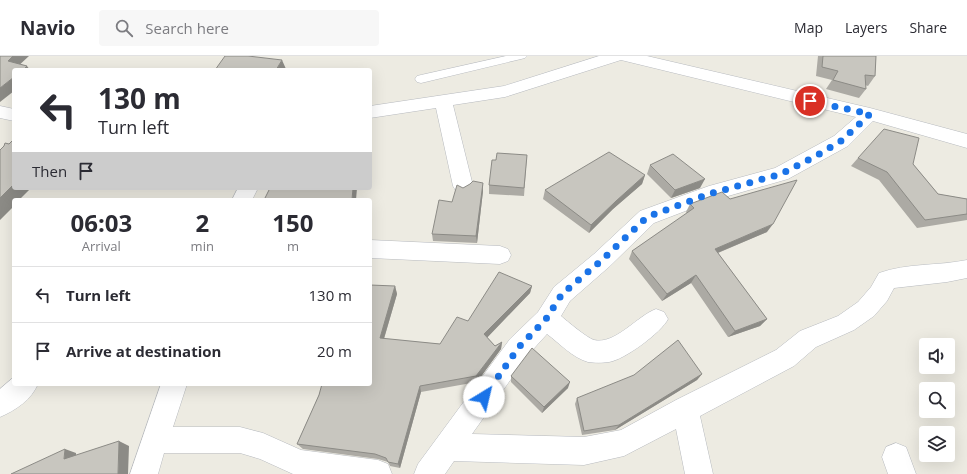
<!DOCTYPE html>
<style>
body{margin:0;font-family:"Open Sans",sans-serif;background:#f7f7f7;color:#2b2b33;height:100vh;display:flex;flex-direction:column;font-size:15px;white-space:nowrap}
*{box-sizing:border-box;margin:0}
p{font-size:13px;color:#7c7c81}
.icon{flex:none;width:22px;height:22px;fill:none;stroke:currentColor;stroke-width:2;stroke-linecap:round;stroke-linejoin:round}
.map{position:relative;flex:1;overflow:hidden}
.side{position:absolute;left:12px;top:142px;width:360px;height:188px;display:flex;flex-direction:column;background:#fff;border-radius:4px;box-shadow:0 4px 16px #0002}
.side>*{flex:none}
.top-card{position:absolute;left:12px;top:12px;width:360px;height:122px;border-radius:4px;box-shadow:0 4px 16px #0002;background:#fff;color:#2b2b33;overflow:hidden}
.controls{position:absolute;left:919px;top:282px;display:grid;gap:8px}
.controls a{display:grid;place-items:center;width:36px;height:36px;border-radius:4px;background:#fff;box-shadow:0 4px 16px #0002;font-size:20px}
.pin{position:absolute;display:grid;place-items:center;width:34px;height:34px;color:#fff;margin:-17px;border:2px solid #fff;border-radius:50%;box-shadow:0 1px 4px #0007}
.me{position:absolute;width:44px;margin:-22px;rotate:36deg;stroke-linejoin:round;filter:drop-shadow(0 0 3px #0008)}
.turn{display:flex;align-items:center;gap:14px;height:84px;padding:0 20px;font-size:18px}
.turn .icon{width:52px;height:52px;stroke-width:2.5}
.turn b{display:block;font-size:28px;line-height:34px}
.then{display:flex;align-items:center;height:38px;padding:0 20px;background:#0003;gap:8px;font-size:15px}
.eta{display:flex;justify-content:space-evenly;align-items:center;height:68px;text-align:center}
.eta b{font-size:24px;font-weight:700;line-height:28px}
ul{padding:0;list-style:none}
li{display:flex;align-items:center;gap:12px;height:56px;padding:0 20px;border-top:1px solid #e1e1e2}
li div{flex:1}
li b{display:block;font-size:15px}
li em{font-style:normal}
header{display:flex;align-items:center;gap:24px;box-sizing:border-box;height:56px;padding:0 20px;background:#fff;border-bottom:1px solid #e1e1e2}
header strong{font-size:19px}
nav{display:flex;gap:22px;margin-inline-start:auto;font-size:14px}
.search{width:280px;height:36px;background:#f7f7f7;display:flex;align-items:center;gap:10px;box-sizing:border-box;padding:0 14px;border-radius:4px;color:#7c7c81;font-size:15px}
.map>svg:first-child{display:block}
.lines{fill:none;stroke-linecap:round;stroke-linejoin:round}
.lane-casing{stroke:#b7babf;stroke-width:1}
.street-casing{stroke:#b7babf;stroke-width:1}
.lane{fill:#fff;fill-rule:evenodd}
.street{fill:#fff;fill-rule:evenodd}
.wall{fill:#acaaa4}
.shaded-wall{fill:#8c8b86}
.building{fill:#c8c6bf;stroke:#8c8b86}
.route{stroke:#1a73e8;stroke-width:7;stroke-dasharray:0 12.6}
</style>
<header>
<strong>Navio</strong>
<div class="search"><svg class="icon" aria-label="search" viewBox="0 0 24 24"><circle cx="10" cy="10" r="6"/><path d="M15 15l6 6"/></svg>Search here</div>
<nav><a>Map</a><a>Layers</a><a>Share</a></nav>
</header>
<div class="map">
<svg width="967" height="418" viewBox="0 0 967 418">
<rect width="100%" height="100%" fill="#edebe2"/>
<g class="lines">
<g class="lane-casing">
<path id="lane" d="M506 0H527L525 2 521 3 421 27 417 26 415 23 417 20 421 19Z"/>
</g>
<g class="street-casing">
<path id="street" d="M599 0H647L870 52 967 78V92L873 65 848 90 788 123 714 144 654 167 610 210 570 245 561 260C567 265 587 282 594 284 615 289 637 260 656 253L664 256 668 263C662 276 624 304 609 306 603 307 594 307 588 306 573 302 559 287 547 278L528 299 472 378 584 381 621 374 676 344 776 294 800 275 838 260 858 246 871 231 879 217C907 207 938 210 967 204V222L947 226 894 232 887 245 874 260 854 274 816 291 794 310 700 360 713 418H685L676 373 624 400 584 409 454 405 445 418H414L418 408 510 283 538 256 554 231 594 198 640 155 709 130 775 112 834 80 856 61 621 4 505 41 453 49 473 130 470 135 463 138 456 135 453 130 436 52 370 62V50L504 30Z
M0 50 14 53V65L0 62Z
M238 132H258L252 144H232Z
M370 184 500 190 508 193 511 199 508 205 500 208 370 202Z
M14 321V328H38C31 344 16 354 0 361V333Z
M161 328H187L173 371H240L263 377 301 394 378 404 388 408 392 418H293L260 403 240 397H164L158 418H130Z
M896 387 906 391 916 418H888L882 401 886 391Z"/>
</g>
<use href="#lane" class="lane"/>
<use href="#street" class="street"/>
</g>
<path class="wall" d="M818 0H876L875 20 868 30 865 29 866 33 859 42 826 33 832 24 816 20Z
M527 99 524 140 489 138V129L496 104Z
M858 102 913 108 938 138 967 143V164L917 172 879 124 851 110Z
M650 109 700 132 671 142 647 118Z
M645 119 642 128 613 153 589 177 543 143 545 134Z
M483 127V135L477 187 433 185 432 178 452 146 463 132Z
M690 148 767 176 718 197 767 263 760 270 728 281 691 227 662 245 629 203 632 195 687 158 686 156Z
M395 230 397 238 384 283 440 288 468 265 532 230 530 237 487 281 495 290 502 286 501 293 477 326 421 336 400 412 390 410 388 406 378 403 303 393 297 388 319 339Z
M702 318 697 324 615 374 582 379 575 348 577 342Z
M511 320 568 332 542 357 511 326Z"/>
<path class="shaded-wall" d="M13 0H29L15 13 8 5Z
M282 4 286 13 285 14H276Z
M27 10 30 14H23Z
M14 21V35L0 46V32Z
M645 119 642 128 613 153 589 177 591 169 616 145Z
M705 123 700 132 671 142 675 134Z
M483 127V135L477 187 476 180Z
M14 128V132H31L19 144H14V150L0 164V142Z
M353 132H357L356 144H352Z
M773 168 767 176 710 200 715 193Z
M696 219 691 227 662 245 667 238Z
M395 230 397 238 382 289 380 282Z
M532 230 530 237 484 285V278Z
M767 263 760 270 728 281 735 275Z
M502 286 501 293 477 326 476 320Z
M702 318 697 324 615 374 619 369Z
M570 326 568 332 542 357 544 351Z
M420 330 421 336 400 412 398 408Z
M119 385 129 390 128 418H118Z
M65 393 76 397V407L64 403Z"/>
<path class="building" d="M0 0H13L8 5 27 10 23 14H14V21L0 32Z
M225 0H248L282 4 276 14H215Z
M823 0H876L875 20 865 19 866 33 833 24 838 15 822 11Z
M884 73 919 82 913 108 938 138 967 143V158L925 164 887 116 858 102Z
M14 83V128L0 142V94L4 90 5 87 9 88Z
M609 96 645 119 616 145 591 169 545 134Z
M497 97 527 99 524 132 489 129 492 104H496Z
M673 98 705 123 675 134 650 109Z
M797 124 773 168 715 193 767 263 735 275 696 219 667 238 632 195 694 152 690 148 722 136 730 143Z
M473 125 483 127 476 180 432 178 439 144 452 146 457 129 463 132 470 128Z
M270 132H353L352 144H264Z
M499 216 532 230 484 278 495 290 502 286 476 320 420 330 398 408 388 406 386 402 375 398 297 388 319 339 322 328H370V229L395 230 380 282 440 288 457 261 468 265Z
M678 284 702 318 619 369 584 375 577 342 634 319Z
M532 292 570 326 544 351 511 320Z
M119 385 118 418H11L65 393 64 403Z"/>
<g class="lines">
<path class="route" d="M484 341 519 291 546 263 562 238 602 204 647 161 709 138 781 118 816 100 841 85 870 58 810 45"/>
</g>
</svg>
<div class="controls">
<a><svg class="icon" aria-label="sound" viewBox="0 0 24 24"><path d="M4 9h4l5-4v14l-5-4H4zM17 9q2 3 0 6"/></svg></a>
<a><svg class="icon" aria-label="search" viewBox="0 0 24 24"><circle cx="10" cy="10" r="6"/><path d="M15 15l6 6"/></svg></a>
<a><svg class="icon" aria-label="layers" viewBox="0 0 24 24"><path d="M12 4l9 5-9 5-9-5zM3 14l9 5 9-5"/></svg></a>
</div>
<div class="pin" style="left:810px;top:45px;background:#d93025"><svg class="icon" aria-label="arrive" viewBox="0 0 24 24"><path d="M6 21V4h12l-3 4 3 4H6"/></svg></div>
<svg class="me" style="left:484px;top:341px" viewBox="-20 -20 40 40"><circle r="19" fill="#fff"/><path d="M0-13L10 11 0 6-10 11z" fill="#1a73e8"/></svg>
<div class="top-card">
<div class="turn"><svg class="icon" aria-label="left" viewBox="0 0 24 24"><path d="M17 20v-9H6M10 6l-5 5 5 5"/></svg><div><b>130 m</b>Turn left</div></div>
<div class="then">Then<svg class="icon" aria-label="arrive" viewBox="0 0 24 24"><path d="M6 21V4h12l-3 4 3 4H6"/></svg></div>
</div>
<section class="side">
<div class="eta">
<div><b>06:03</b><p>Arrival</p></div>
<div><b>2</b><p>min</p></div>
<div><b>150</b><p>m</p></div>
</div>
<ul>
<li><svg class="icon" aria-label="left" viewBox="0 0 24 24"><path d="M17 20v-9H6M10 6l-5 5 5 5"/></svg><div><b>Turn left</b></div><em>130 m</em></li>
<li><svg class="icon" aria-label="arrive" viewBox="0 0 24 24"><path d="M6 21V4h12l-3 4 3 4H6"/></svg><div><b>Arrive at destination</b></div><em>20 m</em></li>
</ul>
</section>
</div>
